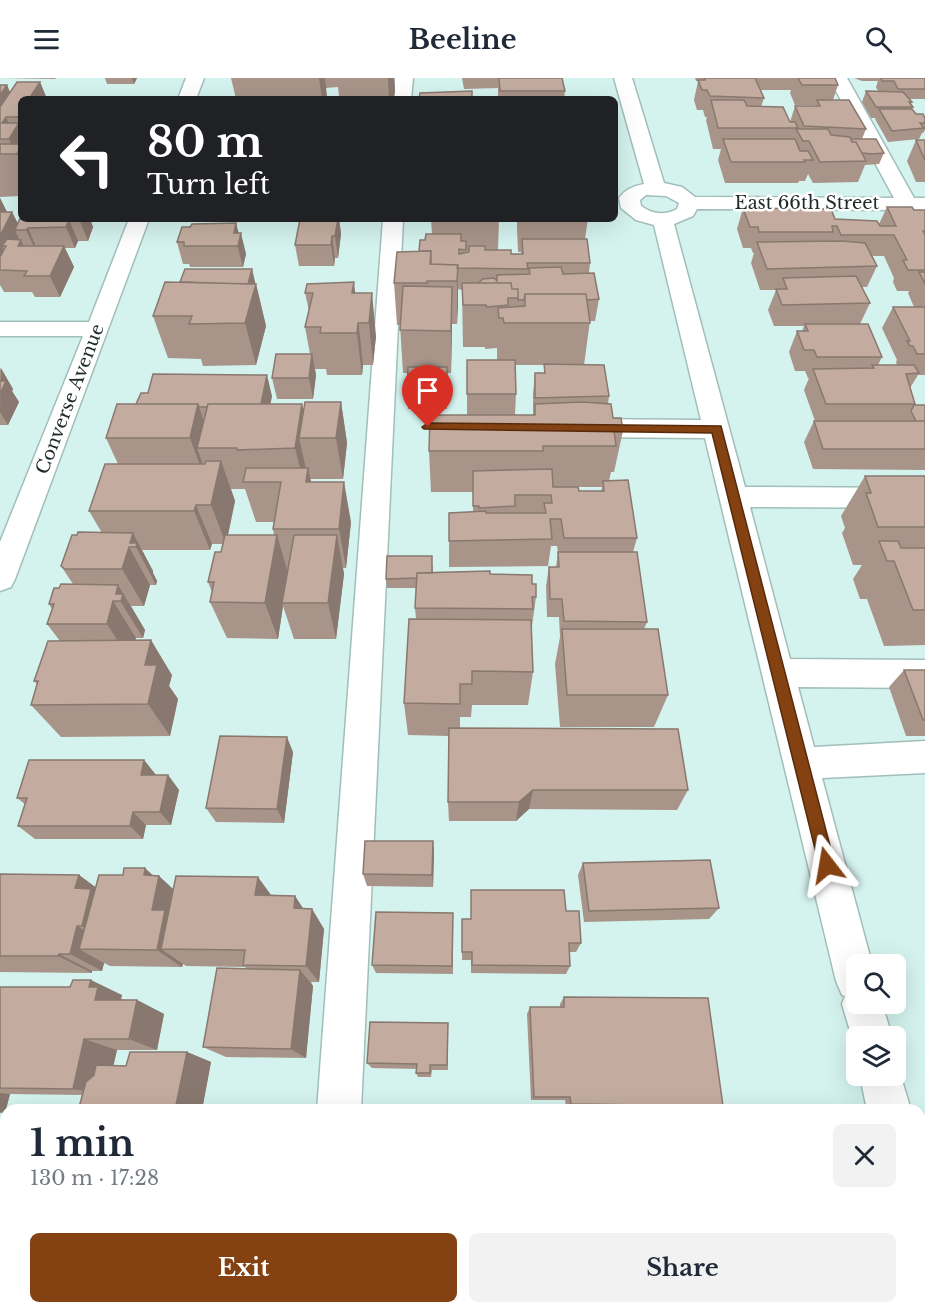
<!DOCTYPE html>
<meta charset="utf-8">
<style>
body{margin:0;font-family:"Libre Baskerville",serif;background:#f2f2f3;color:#1f2937;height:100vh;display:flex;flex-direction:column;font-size:22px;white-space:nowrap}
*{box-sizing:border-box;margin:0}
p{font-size:20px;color:#747a83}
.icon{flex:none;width:33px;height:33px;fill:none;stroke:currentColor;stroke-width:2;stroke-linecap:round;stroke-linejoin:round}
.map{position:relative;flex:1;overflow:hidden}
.side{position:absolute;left:0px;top:1026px;width:926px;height:210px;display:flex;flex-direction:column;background:#fff;border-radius:18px 18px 0 0;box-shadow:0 6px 24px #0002}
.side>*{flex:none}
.guide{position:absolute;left:18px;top:18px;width:600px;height:126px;border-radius:9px;box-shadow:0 6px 24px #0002;background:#202124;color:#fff;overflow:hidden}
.tools{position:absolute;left:846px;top:876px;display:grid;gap:12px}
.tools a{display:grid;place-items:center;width:60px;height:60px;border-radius:9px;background:#fff;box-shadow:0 6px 24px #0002;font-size:30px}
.pin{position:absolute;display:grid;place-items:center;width:51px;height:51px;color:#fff;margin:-62px -26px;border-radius:50% 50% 50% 0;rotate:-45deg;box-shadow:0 0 6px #0007}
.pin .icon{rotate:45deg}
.me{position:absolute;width:66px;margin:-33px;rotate:346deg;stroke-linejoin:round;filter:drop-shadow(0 0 4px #0008)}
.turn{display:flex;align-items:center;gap:21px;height:126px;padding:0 30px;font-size:27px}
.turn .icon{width:78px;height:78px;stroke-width:2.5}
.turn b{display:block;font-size:42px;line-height:51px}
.round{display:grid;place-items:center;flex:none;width:63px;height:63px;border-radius:9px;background:#f2f2f3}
.headline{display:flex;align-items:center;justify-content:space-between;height:102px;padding:0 30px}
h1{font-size:36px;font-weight:700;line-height:45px}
.action{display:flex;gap:12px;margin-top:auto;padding:12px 30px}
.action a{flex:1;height:69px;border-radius:9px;background:#844111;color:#fff;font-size:24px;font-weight:700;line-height:69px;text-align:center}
.action a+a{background:#f2f2f3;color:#1f2937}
header{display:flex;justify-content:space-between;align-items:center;height:78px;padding:0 30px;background:#fff;font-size:27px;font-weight:700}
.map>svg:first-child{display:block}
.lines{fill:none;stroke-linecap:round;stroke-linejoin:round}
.minor-casing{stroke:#a1bfba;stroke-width:3}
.minor{fill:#fff;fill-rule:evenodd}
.wall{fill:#a89489;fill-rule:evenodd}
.shaded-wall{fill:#88786f}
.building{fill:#c3ac9f;stroke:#88786f;stroke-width:1.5}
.route{fill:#844111;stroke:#562a0b;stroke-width:1.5}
.labels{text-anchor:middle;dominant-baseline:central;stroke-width:5;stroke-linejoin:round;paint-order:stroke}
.far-street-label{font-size:18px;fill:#1f2b29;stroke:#fff}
</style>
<header><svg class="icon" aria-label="menu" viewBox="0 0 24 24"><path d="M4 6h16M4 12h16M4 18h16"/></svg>Beeline<svg class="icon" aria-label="search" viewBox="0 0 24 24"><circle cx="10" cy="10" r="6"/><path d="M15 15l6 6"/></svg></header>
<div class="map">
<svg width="925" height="1236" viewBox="0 0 925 1236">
<rect width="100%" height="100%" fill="#d4f2ee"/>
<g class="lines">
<g class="minor-casing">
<path id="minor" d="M186 0H204L196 21H178Z
M395 0H413L411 21H393Z
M614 0H632L664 105 682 109 695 119 894 120 829 0H847L914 120H925V132H921L925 139V164L917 163 900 132 697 131 693 138 674 146 745 409 925 410V430L750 429 790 581 925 582V610L798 609 814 669 925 663V695L822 700 872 886H856V926H882L892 958H856V973L842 926 845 918 842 917 836 903 705 360 578 359 569 356 565 350 569 344 578 341 701 342 654 147 636 142 621 130 619 120C625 111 634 108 644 106ZM646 117 666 118 679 125 677 131C664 138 652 136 641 128L640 122Z
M129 141H149L15 501 11 509 0 513V464L83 258H0V244H89Z
M383 141H403L361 1032H317Z
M896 983 911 1032H867L860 998H896Z
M920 1128 925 1130V1196L920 1193Z
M303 1230H351L350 1236H302Z"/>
</g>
<use href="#minor" class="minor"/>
</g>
<path class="wall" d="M2 0H56L55 1Z
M105 0H137L134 6H107Z
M231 0H394L395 12 394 21H236ZM338 9 339 19H327L326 10Z
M462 0H562L565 13 564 21H498V10L464 11Z
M695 0H835L838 7 833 22 866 51 862 61 884 75 879 86 865 87 858 104 813 105 808 96 805 103H799L798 105H725L718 82 721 71H713L706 42 707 39H705L703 32H697L694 22 698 3H696ZM760 12H791L790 15 795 27H815V28H795L790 44 761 29 764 20Z
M854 0H925V21H910L912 24 911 26 913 29 912 31 916 36 925 40V52L923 55H922L919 61 888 64 875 41 876 40H871L862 24 866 13H878L876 9 878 3H862Z
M40 4 47 21H21V118L0 119V7H7L10 14Z
M916 62H925V104H916L907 83Z
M0 120 7 134H12L18 146 21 141H90L93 149 88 163H78L75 170H65L74 189 60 219H35L32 214H4L0 207Z
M887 129 914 132H925V297H918L910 310 915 326 914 327H925V392L813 391 804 364 814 343H815L804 312 809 300H808L805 293H795L789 274 797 253H802L804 248H774L768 232 776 212H760L751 185 754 175H753L751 170H743L737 151 743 130 879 146ZM872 178H884L894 200 893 204 897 213H909L908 215 914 229H893L882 250 897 282 896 284 897 287H878L882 279 860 246 870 225 862 209H867L877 188Z
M300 141H339L341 156 338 180H335L334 188H299L295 167Z
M431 141H465V150V141H499L498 172 511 176H521V174H518L517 151V141H588L585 161 590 185 589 195 599 221 595 243H590L584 287 609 318 608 326 613 340 623 353 614 394H611L609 403 637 460 633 474 647 544 644 551 668 617 654 649H560L555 586 560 559 559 539H547L546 508 549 489H556L558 474 557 468H551L548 488 449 489V463L473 434V414H431L429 373 533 337V316L535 295H544V287H515L516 316 515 337H467V282H497V270L485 271V269H463L462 212 458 211 457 246H452L451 295H447V331H408L407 320 408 295H403L400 247H397L394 205 419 173 425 162 432 156ZM553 409H602L601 413H579Z
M236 145 238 155 246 176 243 189H190L189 186H183L177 164 190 149Z
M252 191 255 206H256L266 248 256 287 203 288 201 281 168 280 153 238 180 204Z
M305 215H355L376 258 373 287H363L362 297H327L326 291H315L316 297 313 321H277L272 300 310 276 305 249 309 233Z
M0 290 13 311 12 313 19 324 8 347H0Z
M272 318 270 326 304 332 341 324 347 365 343 401H310L311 404 351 444 346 490H343L344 496 336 561H294L283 528 278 561 227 560 210 524 212 514 208 504 221 474 223 466H212L210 472H142L153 493V495L157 503 156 507H150L144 528H131L145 552 143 560H136L135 562 172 597 169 608 178 621 170 658 61 659 31 627 37 606 34 603 60 563 47 546 52 531 49 526 59 510 73 506 61 488 102 455 89 433 118 386 106 360 136 326ZM231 411H245L256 444H274L273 451 274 457H228L235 423Z
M865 398H925V567L884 568 867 521H860L853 501 862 487H853L842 455 845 450 841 438Z
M433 488 432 495 490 496 532 506 536 519 531 555 533 594 528 627H472L471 639H460V651L688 712 677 732 529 731 516 743H449L448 724V658L408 657 404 625 416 541 415 530 416 510H387L386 501Z
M904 592H925V658H906L889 609Z
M293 674 284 745 216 744 206 730Z
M144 682 156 697H168L179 712 171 747H146L143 761H35L18 748 25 726 17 720Z
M433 763 434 775 433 809 367 808 363 796Z
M583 785 719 830 709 841 584 844 578 797Z
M0 796 79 797 95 809 153 798 173 811 295 818 303 830 312 831 324 851 319 904H311L313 908 306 980 226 979 203 969 247 891 245 889 186 888 183 886 182 889 110 888 104 885 102 893H92V895L0 894Z
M566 833 581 865 576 874H569L570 888 566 896 471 895V882H462V874L471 841Z
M453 835V896L376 895 372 887Z
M0 909 122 917 121 921 124 922H137L164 936 157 972H117L113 987 126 988 187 974 211 984 202 1032H81L82 1017 10 1016 5 1035H0Z
M564 919 723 1028 712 1030 566 1029 565 1022H531L527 936 530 929H560V926Z
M448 951V992H432L431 999H418L416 995 417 991 372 990 367 985Z
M6 1196V1230H82L81 1236H0V1197Z"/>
<path class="shaded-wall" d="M132 0H137L134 6Z
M319 0H325L327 21H322Z
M388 0H394L395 12 394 21H389Z
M40 4 47 21H29Z
M7 7 19 37 21 35V46L18 39H6L13 55 19 45 21 49V84L17 76H16L9 61H0V17Z
M0 120 8 136 0 151Z
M12 134 21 152H15L19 161 11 178 6 168H2L9 182 0 192V158Z
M79 141H90L93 149 88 163Z
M338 141H339L341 156 338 180 335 158Z
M69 142 78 163 75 170 66 149Z
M236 145 240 160 241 155 246 176 243 189 234 155Z
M28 150 37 171 36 173 26 152Z
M332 158 335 180 334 188 331 167Z
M21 162 31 183 18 168Z
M64 168 74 189 60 219 50 198Z
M458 187V229L457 246V203Z
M252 191 256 208V206L266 248 256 287 245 245 246 215Z
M354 204 363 287 362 297 352 215Z
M452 209V251L451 295V253Z
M372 215 376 258 373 287 369 245Z
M312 276 316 297 313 321 309 300Z
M1 290 13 311 12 313 19 324 8 347 0 334Z
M267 297 272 318 266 351 260 330Z
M341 324 347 365 343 401 336 360Z
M198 326 212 368 197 370 206 395 205 401 190 360Z
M302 326 310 360H299L307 395 308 390 317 430 305 411 295 370Z
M221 383 235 423 226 466 211 427Z
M344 404 351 444 346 490 339 451Z
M196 427 212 466 210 472 194 433Z
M133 455 153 493V495L157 503 156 507 136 469 130 465Z
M277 457 288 495 282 525 283 528 278 561 265 525Z
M337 457 344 496 336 561 328 525Z
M129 469 150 507 144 528 122 491Z
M118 507 145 552 143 560 116 516Z
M113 523 136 560 130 582 107 546Z
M151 562 172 597 169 608 178 621 170 658 148 626 145 587Z
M287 659 293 674 284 745 277 731Z
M144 682 156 697 153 712 141 697Z
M168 697 179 712 171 747 160 734Z
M533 712 529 731 516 743 519 724Z
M133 734 146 747 143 761 130 748Z
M433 763 434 775 433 809 432 797Z
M145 790 158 802 159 798 183 820 161 871 183 886 182 889 157 872 152 832 144 797Z
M79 797 109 819 112 868 82 848 75 810Z
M258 799 274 821 255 817Z
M295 818 308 839 294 830Z
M312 831 324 851 319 904 306 888Z
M77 848 108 868 79 871 104 885 102 893 70 876Z
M59 876 92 893V895L58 878Z
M300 892 313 908 306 980 291 971Z
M91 902 122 917 121 921 128 924 95 922 89 909Z
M137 922 164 936 157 972 129 961Z
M84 961 117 972 107 1017 73 1011Z
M187 974 211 984 202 1032H175Z
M0 1015 10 1016 5 1035 0 1034Z
M44 1230H82L81 1236H42Z"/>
<path class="building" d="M499 0H562L565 13H500Z
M705 0H755L764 20 710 18 707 12H702L698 2H705Z
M798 0H835L838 7H802Z
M881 0H925V11H898L894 3H882Z
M17 4H40L29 21H21V34L18 39H6L2 45H19L9 61H0V29Z
M0 7H7L0 17Z
M472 13V21H419L420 15Z
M866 13 903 14 912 24H909L913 29H876Z
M248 19H349L348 21H247Z
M711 22H744L747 28 783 29 790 44H795L798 50H718Z
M817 22H849L866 51 804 48 795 28H820Z
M879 31H912L916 36H923L925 40V45H920L924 50 892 53Z
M796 51H828L831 57 850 59 852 64H856L866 83 820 84 809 63H803Z
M723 61H795L800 73H808L813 82H804L805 84H731Z
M851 61H876L884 75 872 76 862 75 856 64H852Z
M916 62H925V82Z
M0 66H21V67L17 76H0Z
M887 129H912L914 132H925V153H923L925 157V192H908L903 182H907L894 157H841L837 148H832L833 154H759L758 149H750L743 130 831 131 835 141 877 143 880 148H896Z
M0 134H12L0 158Z
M21 138V141H79V142H69L66 149 28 150 26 152H15Z
M300 141H338L335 158H332L331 167H295Z
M236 145 234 155H241L238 168H184V164H177L182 149H190L192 146Z
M426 156H461V163H466V172L459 171V176L469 174V168H485V172H511V176H523L522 161H587L590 185H527L528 191 457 190 458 187 431 186V173H419L420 162H425Z
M7 161 21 162 18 168H64L50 198H24L27 193 0 192V179L6 168H2Z
M842 163 865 165 877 188 767 191 757 164Z
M431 173 430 186 458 187 457 203H427V205H394L397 174Z
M561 189 563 196 594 195 599 221 587 222 586 216H525L524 222H518V211H512L511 205H478L483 201 494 200 497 203V197L530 196 529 190Z
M185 191H252L248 206 180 204Z
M919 194H925V206Z
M856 198 870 225 782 227 776 211H787L783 200Z
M165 204 256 206 245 245 189 246 192 238H153Z
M354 204 352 215H372L369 245H358L357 255H320L321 249H305L313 215H305L307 206Z
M462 205H511L512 211H518V220H508V227L487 229 486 227H463Z
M403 208 452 209 451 253 400 252Z
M525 216H586L590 245H504L503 240H499L498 230 525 228Z
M893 229H925V276H917L913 268H910L907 263H910Z
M805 246H868L882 279H817L814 272H804L797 253H808Z
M276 276H312L309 300H272Z
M467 282H515L516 316H467Z
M544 286 604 287 609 318 535 320V295H545Z
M872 287H914L919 295 906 296 915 326H826L813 291 874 290Z
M408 289H447V320H407Z
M153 296 267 297 261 326H208L207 329H199L198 326H136L141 315H148Z
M0 303H6L0 316Z
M305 324H341L336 360H299Z
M582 324 611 326 613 340H621L623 353H614L616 368H543V373H429L430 337H535V326Z
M117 326H198L190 360H106Z
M208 326H302L295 370 237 372V370H197Z
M914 327H925V343H916L911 333Z
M814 343H925V371H823Z
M206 383H221L211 427H196L194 433H89L105 386H205Z
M246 390H308L306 404H344L339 451H273L281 404H243Z
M552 391 553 409H578L579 413H604L603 403 628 402 637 460H564L561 441H550L552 461 449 463V435L486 433V435H546L544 425H552L551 417H515V428L479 430V428H473V393Z
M865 398H925V449H878L866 415H871Z
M78 454 133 455 130 465H137L136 469H129L122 491H65L61 488 72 457H77Z
M225 457H277L265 525 210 524 214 504H208L215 474H221Z
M294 457H337L328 525H282Z
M879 463H898L901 470H925V532H913L894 483H887Z
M558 474H637L647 544 564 543 562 521H550L549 489H559Z
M387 478H432V495H417V500L386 501Z
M490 493V496L532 497V506H536V519H532L533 531 415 530 417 495Z
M61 506 118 507 116 516H123L121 523H113L107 546H47L54 526H49L54 510H59Z
M409 541 531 542 533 594 472 593V606H460V626L404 625Z
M562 551H658L668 617H567Z
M151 562 145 587H157L148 626 31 627 38 603H34L48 563Z
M904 592H925V642H923Z
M449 650 678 651 688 712H533L519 724H448Z
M220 658 287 659 277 731 206 730Z
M29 682H144L141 697H168L160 734H133L130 748H18L27 720H17Z
M365 763H433L432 797 363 796Z
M710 782 719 830 589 833 583 785Z
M124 790H145L144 797 159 798 152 832H165L157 872 79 871 99 797H123Z
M0 796 79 797 75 810 91 811 82 848H77L70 876H59L58 878H0Z
M176 798 258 799 255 817 295 818 294 830 312 831 306 888 243 887 245 872 161 871Z
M471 812H564L566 833H579L581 865H569L570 888 472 887V874H462V841H471Z
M376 834 453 835 452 888 372 887Z
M217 890 300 892 291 971 203 969Z
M73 902H91L89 909H98L95 922H137L129 961H84L73 1011 0 1010V909H70Z
M564 919 708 920 723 1028 571 1026 570 1019H534L530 929H564Z
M370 944 448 945 447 987H430V995H416L417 986 367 985Z
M130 974H187L175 1032H81L79 1029 86 1004 94 997 96 987 126 988Z
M0 1050H6V1158H0Z
M0 1208H6V1230H44L42 1236H0Z
M345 1230H574V1236H345Z"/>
<path class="route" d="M428 345 721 348 835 787 833 792 827 794 822 792 819 787 712 355 424 351 422 349Z"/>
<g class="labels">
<g class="far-street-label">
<text x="807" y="125">East 66th Street</text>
<text transform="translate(70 321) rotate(-69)">Converse Avenue</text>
</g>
</g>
</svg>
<div class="tools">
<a><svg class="icon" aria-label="search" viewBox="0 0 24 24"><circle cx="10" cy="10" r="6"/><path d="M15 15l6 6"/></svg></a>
<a><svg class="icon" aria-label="layers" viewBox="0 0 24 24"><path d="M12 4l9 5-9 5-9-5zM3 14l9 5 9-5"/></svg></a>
</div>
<div class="pin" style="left:428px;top:349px;background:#d93025"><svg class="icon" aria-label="arrive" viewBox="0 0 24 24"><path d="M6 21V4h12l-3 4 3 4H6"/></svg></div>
<svg class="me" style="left:827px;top:787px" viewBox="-20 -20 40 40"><path d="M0-17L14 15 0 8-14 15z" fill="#844111" stroke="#fff" stroke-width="4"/></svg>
<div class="guide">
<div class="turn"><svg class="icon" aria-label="left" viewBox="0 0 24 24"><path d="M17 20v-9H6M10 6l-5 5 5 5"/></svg><div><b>80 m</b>Turn left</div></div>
</div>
<section class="side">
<div class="headline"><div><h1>1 min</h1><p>130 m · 17:28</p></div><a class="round"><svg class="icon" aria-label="close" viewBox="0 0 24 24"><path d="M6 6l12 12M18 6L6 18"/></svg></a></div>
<div class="action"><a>Exit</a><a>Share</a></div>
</section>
</div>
